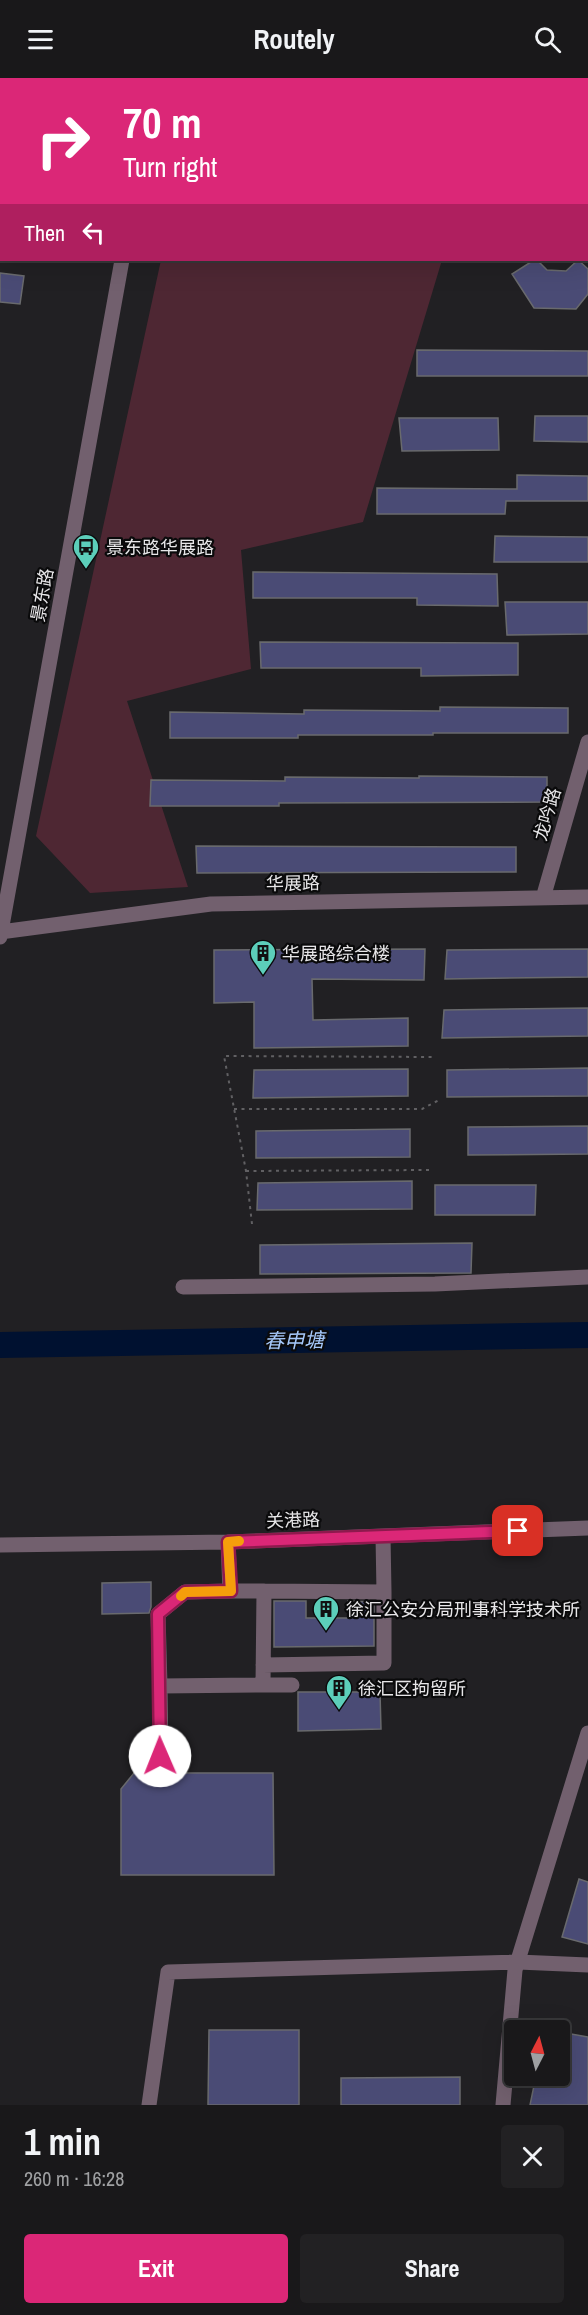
<!DOCTYPE html>
<meta charset="utf-8">
<style>
body{margin:0;font-family:"Archivo Narrow","Noto Sans SC",sans-serif;background:#222123;color:#f1f3f6;height:100vh;display:flex;flex-direction:column;font-size:22px;white-space:nowrap}
*{box-sizing:border-box;margin:0}
p{font-size:20px;color:#9fa0a2}
.icon{flex:none;width:33px;height:33px;fill:none;stroke:currentColor;stroke-width:2;stroke-linecap:round;stroke-linejoin:round}
.map{position:relative;height:2027px;overflow:hidden}
.drawer{display:flex;flex-direction:column;background:#19181a;flex:1}
.drawer>*{flex:none}
.hud{position:absolute;left:0px;top:0px;width:588px;height:183px;box-shadow:0 6px 24px #0002,0 0 0 2px #373739;background:#db2777;color:#fff;overflow:hidden}
.needle{width:39px;rotate:6deg}
.tools{position:absolute;left:504px;top:1942px;display:grid;gap:12px}
.tools a{display:grid;place-items:center;width:66px;height:66px;border-radius:6px;background:#19181a;box-shadow:0 6px 24px #0002,0 0 0 2px #373739;font-size:30px}
.pin{position:absolute;display:grid;place-items:center;width:51px;height:51px;color:#fff;margin:-26px;border-radius:12px;box-shadow:0 3px 9px #0006}
.me{position:absolute;width:66px;margin:-33px;rotate:359deg;stroke-linejoin:round;filter:drop-shadow(0 0 4px #0008)}
.turn{display:flex;align-items:center;gap:21px;height:126px;padding:0 24px;font-size:27px}
.turn .icon{width:78px;height:78px;stroke-width:2.5}
.turn b{display:block;font-size:42px;line-height:51px}
.then{display:flex;align-items:center;height:57px;padding:0 24px;background:#0003;gap:12px;font-size:22px}
.round{display:grid;place-items:center;flex:none;width:63px;height:63px;border-radius:6px;background:#222123}
.overview{display:flex;align-items:center;justify-content:space-between;height:102px;padding:0 24px}
h1{font-size:36px;font-weight:700;line-height:45px}
.primary-button{display:flex;gap:12px;margin-top:auto;padding:12px 24px}
.primary-button a{flex:1;height:69px;border-radius:6px;background:#db2777;color:#fff;font-size:24px;font-weight:700;line-height:69px;text-align:center}
.primary-button a+a{background:#222123;color:#f1f3f6}
header{display:flex;justify-content:space-between;align-items:center;height:78px;padding:0 24px;background:#19181a;font-size:27px;font-weight:700}
.map>svg:first-child{display:block}
.green{fill:#4e2733}
.lines{fill:none;stroke-linecap:round;stroke-linejoin:round}
.river{stroke:#001130;stroke-width:26}
.building{fill:#4a4b75;stroke:#696a6d;stroke-width:1.5}
.path{stroke:#616063;stroke-width:2;stroke-dasharray:3 4.5;stroke-linecap:butt}
.minor{stroke:#72606e;stroke-width:15}
.route-casing{stroke:#8e194d;stroke-width:15}
.route{stroke:#db2777;stroke-width:10}
.slow{stroke:#f59e0b;stroke-width:10}
.labels{text-anchor:middle;dominant-baseline:central;stroke-width:4.5;stroke-linejoin:round;paint-order:stroke}
.poi-label{font-size:18px;fill:#e7e6e8;stroke:#0a0a0b;text-anchor:start}
.street-label{font-size:18px;fill:#e7e6e8;stroke:#0a0a0b}
.water-label{font-size:20px;font-style:italic;fill:#a6c9fb;stroke:#0a0a0b}
</style>
<header><svg class="icon" aria-label="menu" viewBox="0 0 24 24"><path d="M4 6h16M4 12h16M4 18h16"/></svg>Routely<svg class="icon" aria-label="search" viewBox="0 0 24 24"><circle cx="10" cy="10" r="6"/><path d="M15 15l6 6"/></svg></header>
<div class="map">
<svg width="588" height="2027" viewBox="0 0 588 2027">
<rect width="100%" height="100%" fill="#212023"/>
<path class="green" d="M161 182H442L363 444 241 472 251 591 127 623 188 809 90 815 36 758Z"/>
<g class="lines">
<path class="river" d="M0 1267 588 1257"/>
</g>
<path class="building" d="M534 182H537L547 192 566 193 578 182 588 191V216L576 231 534 230 512 196Z
M0 195 24 198 20 226 0 224Z
M417 272 588 273V298H417Z
M535 338H588V364L534 363Z
M399 340H498L499 372 402 373Z
M517 397 588 398V423H506L505 436H377V410L517 411Z
M495 458 588 459V484H494Z
M253 494 497 496 498 528 417 527V520H253Z
M505 524H588V556L507 557Z
M260 564 518 565V597L421 598V590H261Z
M440 629 568 630V655H433V657H298V660H170V634L304 636V632L440 633Z
M419 698 547 699V724L279 725V728H150L151 702 285 703V699L419 700Z
M196 768 516 769V794L197 795Z
M425 871 424 902 312 901 313 942 408 940V968L254 970V924L214 925V872Z
M588 871V899L445 901 447 872Z
M588 930V958L442 960 444 932Z
M588 990V1018L447 1019V992Z
M408 991V1018L253 1020 254 992Z
M588 1048V1076L468 1077V1049Z
M410 1051V1079L256 1080V1053Z
M412 1103V1131L257 1132 258 1105Z
M435 1107H536L535 1137H435Z
M472 1165 471 1195 260 1196V1167Z
M151 1504V1529L149 1535 102 1536V1505Z
M274 1523H306V1540H348V1523L374 1524V1568L274 1569Z
M298 1614H380L381 1651 298 1653Z
M134 1695H273L274 1797H121V1711Z
M579 1801 588 1804V1866L562 1859Z
M209 1952H299V2027H208Z
M560 1954 588 1959V2027H530L536 1998H560Z
M460 1999V2027H341V2000Z"/>
<g class="lines">
<path class="path" d="M234 1031H422L441 1021
M246 1093 429 1092
M252 1146 246 1093 224 978 433 979"/>
<path class="minor" d="M16 2 21 0
M154 2 155 0
M0 6H2
M543 820 588 664
M0 854 211 826 588 819
M0 859 122 182
M183 1209 435 1206 588 1199
M228 1464 230 1513 185 1514 158 1536 160 1608 263 1607 264 1513H230
M0 1467 228 1464 588 1450
M264 1513 384 1514 383 1458
M263 1587 384 1585V1514
M263 1607H292
M160 1608 161 1678
M149 2027 168 1894 518 1884 588 1887
M503 2027 515 1892 588 1655"/>
</g>
<g class="lines">
<g class="route-casing">
<path id="route" d="M160 1678 158 1536 185 1514 231 1513 228 1464 518 1453"/>
</g>
<use href="#route" class="route"/>
<path class="slow" d="M181 1518 185 1514 231 1513 228 1464 239 1463"/>
</g>
<defs>
<g id="bus-pin" transform="scale(1.35)"><path d="M0 17L-7.5 6A9.5 9.5 0 1 1 7.5 6Z" fill="#5cceba" stroke="#0a0a0b"/><path d="M-5-6H5V4H4V6H2V4H-2V6H-4V4H-5ZM-3.5-4V0h7V-4ZM-3.5 1.2v1.5H-2V1.2ZM2 1.2v1.5H3.5V1.2Z" fill="#111"/></g>
<g id="building-pin" transform="scale(1.35)"><path d="M0 17L-7.5 6A9.5 9.5 0 1 1 7.5 6Z" fill="#5cceba" stroke="#0a0a0b"/><path d="M-4-6H4V6H1V3H-1V6H-4ZM-2.5-4.3h1.7v1.8h-1.7ZM.8-4.3h1.7v1.8H.8ZM-2.5-1h1.7V.8h-1.7ZM.8-1h1.7V.8H.8Z" fill="#111"/></g>
</defs>
<g fill-rule="evenodd">
<use href="#bus-pin" x="86" y="469"/>
<use href="#building-pin" x="263" y="875"/>
<use href="#building-pin" x="326" y="1531"/>
<use href="#building-pin" x="339" y="1610"/>
</g>
<g class="labels">
<g class="poi-label">
<text x="106" y="469">景东路华展路</text>
<text x="282" y="875">华展路综合楼</text>
<text x="346" y="1531">徐汇公安分局刑事科学技术所</text>
<text x="358" y="1610">徐汇区拘留所</text>
</g>
<g class="street-label">
<text transform="translate(42 517) rotate(-80)">景东路</text>
<text transform="translate(547 736) rotate(-74)">龙吟路</text>
<text transform="translate(293 805) rotate(-1)">华展路</text>
<text transform="translate(293 1442) rotate(-2)">关港路</text>
</g>
<g class="water-label">
<text transform="translate(294 1262) rotate(-1)">春申塘</text>
</g>
</g>
</svg>
<div class="tools">
<a><svg class="needle" viewBox="-14 -14 28 28"><path d="M0-13l5 13h-10z" fill="#e53935"/><path d="M0 13l5-13h-10z" fill="#9fa0a2"/></svg></a>
</div>
<div class="pin" style="left:518px;top:1453px;background:#d93025"><svg class="icon" aria-label="arrive" viewBox="0 0 24 24"><path d="M6 21V4h12l-3 4 3 4H6"/></svg></div>
<svg class="me" style="left:160px;top:1678px" viewBox="-20 -20 40 40"><circle r="19" fill="#fff"/><path d="M0-13L10 11 0 6-10 11z" fill="#db2777"/></svg>
<div class="hud">
<div class="turn"><svg class="icon" aria-label="right" viewBox="0 0 24 24"><path d="M7 20v-9h11M14 6l5 5-5 5"/></svg><div><b>70 m</b>Turn right</div></div>
<div class="then">Then<svg class="icon" aria-label="left" viewBox="0 0 24 24"><path d="M17 20v-9H6M10 6l-5 5 5 5"/></svg></div>
</div>
</div>
<section class="drawer">
<div class="overview"><div><h1>1 min</h1><p>260 m · 16:28</p></div><a class="round"><svg class="icon" aria-label="close" viewBox="0 0 24 24"><path d="M6 6l12 12M18 6L6 18"/></svg></a></div>
<div class="primary-button"><a>Exit</a><a>Share</a></div>
</section>
